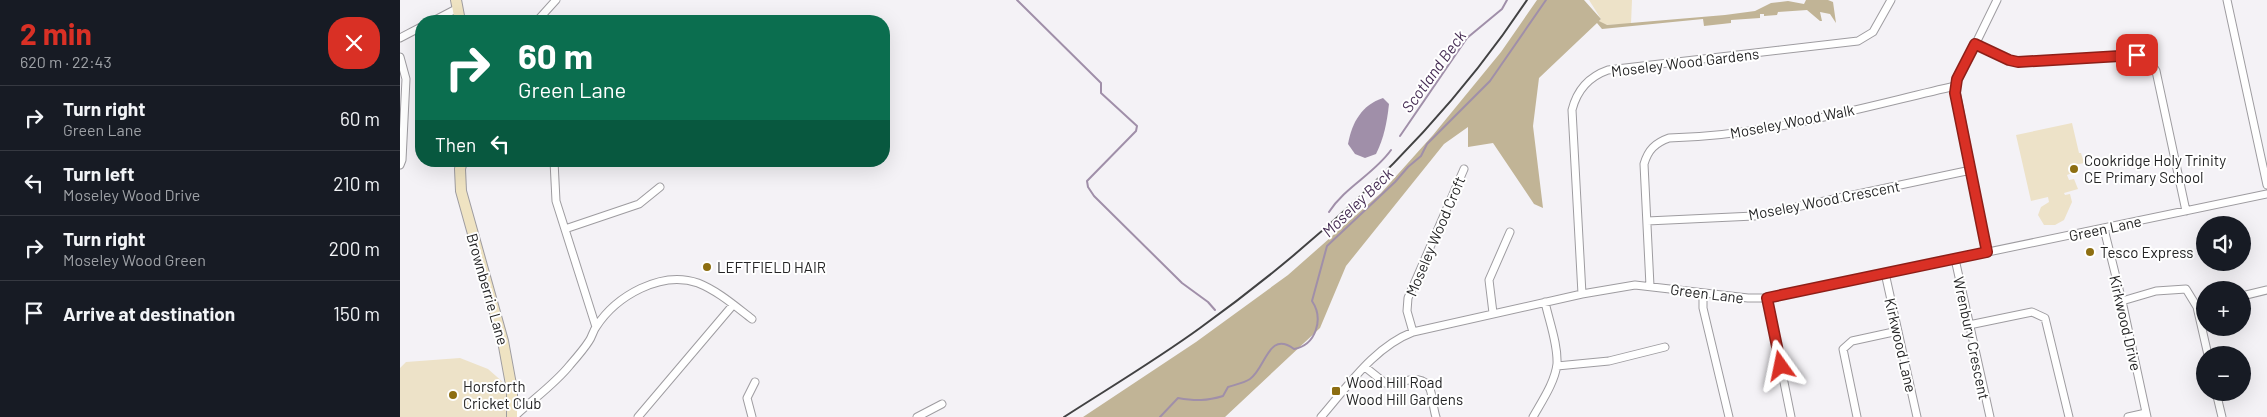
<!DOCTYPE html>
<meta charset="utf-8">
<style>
body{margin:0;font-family:Barlow,sans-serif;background:#242831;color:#f1f3f6;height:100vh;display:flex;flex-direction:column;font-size:19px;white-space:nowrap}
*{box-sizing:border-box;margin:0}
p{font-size:16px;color:#9ea1a6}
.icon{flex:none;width:28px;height:28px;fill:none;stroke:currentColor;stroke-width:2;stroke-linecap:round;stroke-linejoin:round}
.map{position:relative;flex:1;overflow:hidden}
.details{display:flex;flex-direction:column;background:#171b24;width:400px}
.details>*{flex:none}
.top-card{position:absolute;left:15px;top:15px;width:475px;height:152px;border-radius:20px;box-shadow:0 5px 20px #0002;background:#0b6e4f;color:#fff;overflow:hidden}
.fabs{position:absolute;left:1796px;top:216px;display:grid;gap:10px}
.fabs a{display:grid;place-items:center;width:55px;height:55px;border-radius:50%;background:#171b24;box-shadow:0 5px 20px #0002;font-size:25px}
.pin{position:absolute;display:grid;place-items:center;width:42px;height:42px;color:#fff;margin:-21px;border-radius:10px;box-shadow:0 2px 8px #0006}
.me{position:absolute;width:55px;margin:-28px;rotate:348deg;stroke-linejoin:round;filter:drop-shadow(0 0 4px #0008)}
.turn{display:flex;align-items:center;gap:18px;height:105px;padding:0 20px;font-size:22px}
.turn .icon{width:65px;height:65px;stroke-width:2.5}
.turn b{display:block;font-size:35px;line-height:42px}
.then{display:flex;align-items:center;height:48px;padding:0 20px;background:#0003;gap:10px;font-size:19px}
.round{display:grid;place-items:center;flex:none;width:52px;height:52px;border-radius:20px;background:#242831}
.summary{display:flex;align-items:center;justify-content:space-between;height:85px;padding:0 20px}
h1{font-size:30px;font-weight:700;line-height:38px;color:#d93025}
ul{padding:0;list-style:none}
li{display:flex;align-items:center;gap:15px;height:65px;padding:0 20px;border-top:1px solid #363941}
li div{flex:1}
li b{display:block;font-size:19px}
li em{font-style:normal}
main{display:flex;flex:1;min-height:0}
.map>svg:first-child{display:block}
.green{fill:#ede2c8}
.forest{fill:#c1b496}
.water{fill:#a08fa9}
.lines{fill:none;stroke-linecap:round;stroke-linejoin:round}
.stream{stroke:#a08fa9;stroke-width:2}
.street-casing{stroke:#9e9ca0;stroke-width:9}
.secondary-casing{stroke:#9e9ca0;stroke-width:12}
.street{stroke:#fff;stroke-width:7}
.secondary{stroke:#efe3c2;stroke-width:10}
.rail{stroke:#424243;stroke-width:2}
.route-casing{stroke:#8d1f18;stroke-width:12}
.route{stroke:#d93025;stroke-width:9}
.poi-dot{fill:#8d6e11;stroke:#fff;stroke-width:2}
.labels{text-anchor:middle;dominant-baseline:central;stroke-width:4;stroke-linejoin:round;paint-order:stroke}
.street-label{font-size:15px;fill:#252526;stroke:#fff}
.poi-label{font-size:15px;fill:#252526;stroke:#fff;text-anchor:start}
.water-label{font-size:16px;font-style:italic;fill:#472e55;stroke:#fff}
</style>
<main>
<section class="details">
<div class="summary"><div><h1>2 min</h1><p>620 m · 22:43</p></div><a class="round" style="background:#d93025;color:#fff"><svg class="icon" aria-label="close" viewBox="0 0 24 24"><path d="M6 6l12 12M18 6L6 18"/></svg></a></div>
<ul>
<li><svg class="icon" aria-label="right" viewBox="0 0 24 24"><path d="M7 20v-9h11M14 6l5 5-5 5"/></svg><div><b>Turn right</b><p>Green Lane</p></div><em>60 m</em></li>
<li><svg class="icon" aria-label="left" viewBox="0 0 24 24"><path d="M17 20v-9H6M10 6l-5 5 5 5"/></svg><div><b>Turn left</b><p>Moseley Wood Drive</p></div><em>210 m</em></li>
<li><svg class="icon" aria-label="right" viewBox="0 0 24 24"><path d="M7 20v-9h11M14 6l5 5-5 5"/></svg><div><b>Turn right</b><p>Moseley Wood Green</p></div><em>200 m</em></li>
<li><svg class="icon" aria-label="arrive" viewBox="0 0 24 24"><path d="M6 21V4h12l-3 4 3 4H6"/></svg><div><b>Arrive at destination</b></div><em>150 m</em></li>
</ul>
</section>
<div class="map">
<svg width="1867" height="417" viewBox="0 0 1867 417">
<rect width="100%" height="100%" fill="#f4f2f6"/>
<path class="green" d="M1189 0H1232L1231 24 1204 25 1199 21 1201 19Z
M1672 123 1679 153H1681L1684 163 1670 166 1672 173 1667 175 1669 180 1674 179 1678 189 1664 193 1665 195 1670 194 1672 202 1664 220 1655 225H1644L1638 215 1641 207 1649 202 1648 197 1631 201 1616 135Z
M60 358 88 369 104 383 108 408 106 417H0V368L6 362Z"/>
<path class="forest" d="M1137 0H1184L1201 19 1199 21 1207 25 1325 15 1355 11 1371 3 1388 1 1404 4 1406 0H1428L1433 2 1436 23 1430 14 1420 12 1422 21H1420L1407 10 1378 12 1377 15 1364 16V14H1360V18L1331 20V23L1304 26 1303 19 1202 29 1197 23 1139 78 1133 126 1143 208 1134 204 1093 143 1068 147V127L1044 144 946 266 920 328 825 417H683L796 342 888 275 981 193 1033 135 1101 52Z"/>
<path class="water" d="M983 98 989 104C987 122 984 138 976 154L965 158 955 154 948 144C952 122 962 105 983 98Z"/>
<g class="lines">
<path class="stream" d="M617 0 701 83V93L737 126 736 131 687 181 688 187 694 196 782 283 808 302 815 310
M1000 136 1067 38 1102 9 1107 0
M929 212C945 187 974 174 991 150
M760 417 778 398C795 401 807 401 823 396L828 387C834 385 844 383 850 379 866 368 868 330 894 349 916 345 924 319 912 301L927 246 995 182 1008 167 1021 156 1027 144 1090 81 1146 0"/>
<g class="street-casing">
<path id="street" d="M1827 0 1867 185
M33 21 58 8
M137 21 156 0
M0 38 21 27
M1575 44 1609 60 1618 62 1730 55C1742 56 1750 60 1756 71L1786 211
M0 57 6 79 2 160 0 165
M154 161 156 201 196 327
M1247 221 1354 216 1571 170
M165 229 239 204 260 187
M1704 229 1722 301 1747 417
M1587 253 1555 86 1597 0
M1555 259 1590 417
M1485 273 1517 417
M1250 286 1244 164C1248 150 1255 143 1269 138 1367 136 1460 108 1555 86
M1303 293V308L1329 417
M1182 294 1172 110C1177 90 1188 77 1208 70L1458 41 1473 32 1491 0
M1842 296 1867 290
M1367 298 1391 417
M1722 301 1756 291 1786 289 1797 307 1808 355
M1797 307 1805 305
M1093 313 1089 280 1110 232
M1569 325 1632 312 1645 318 1669 417
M1013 332 1007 311 1008 298 1064 169
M1157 366 1209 361 1265 347
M965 367 985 383C999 386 1021 370 1030 389 1033 397 1033 408 1036 417
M1816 392 1822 417
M114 417C132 400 155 384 170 365 177 357 184 349 189 341 192 337 193 331 196 327 216 296 261 270 298 283 318 291 335 306 352 319
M238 417 333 305
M352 417 347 398 355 382
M517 417 542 404
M921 417C948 386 974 347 1013 332L1182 294 1235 285 1348 298H1367L1867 194
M1133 417C1142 401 1155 382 1157 364 1158 344 1149 321 1145 302
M1457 417 1443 349 1452 341 1498 331
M1728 417 1746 413"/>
</g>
<g class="secondary-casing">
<path id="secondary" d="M56 0 60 21
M62 161 60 169 61 191 103 341 112 390V417"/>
</g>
<use href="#street" class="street"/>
<use href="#secondary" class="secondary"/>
<path class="rail" d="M664 417C709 388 756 360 800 328 926 237 1041 130 1127 0"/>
</g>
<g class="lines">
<g class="route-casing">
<path id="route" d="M1381 366 1367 298 1587 252 1555 93 1557 79 1575 44 1609 60 1618 62 1737 55"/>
</g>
<use href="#route" class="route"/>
</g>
<g class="poi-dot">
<circle cx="1674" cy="169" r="5"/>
<circle cx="1690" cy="252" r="5"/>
<circle cx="307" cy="267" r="5"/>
<rect x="931" y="386" width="10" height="10" rx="2.5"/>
<circle cx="53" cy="395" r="5"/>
</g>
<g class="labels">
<g class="street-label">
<text transform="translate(1285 62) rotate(-7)">Moseley Wood Gardens</text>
<text transform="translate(1392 121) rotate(-11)">Moseley Wood Walk</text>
<text transform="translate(1424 200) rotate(-11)">Moseley Wood Crescent</text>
<text transform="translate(1705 228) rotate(-12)">Green Lane</text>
<text transform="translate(1035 236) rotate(-67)">Moseley Wood Croft</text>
<text transform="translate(88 289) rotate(74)">Brownberrie Lane</text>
<text transform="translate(1307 293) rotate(7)">Green Lane</text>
<text transform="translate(1726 323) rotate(77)">Kirkwood Drive</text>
<text transform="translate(1572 338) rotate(78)">Wrenbury Crescent</text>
<text transform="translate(1501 345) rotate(77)">Kirkwood Lane</text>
</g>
<g class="poi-label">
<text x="1684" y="160">Cookridge Holy Trinity<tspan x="1684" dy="17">CE Primary School</tspan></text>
<text x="1700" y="252">Tesco Express</text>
<text x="317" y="267">LEFTFIELD HAIR</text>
<text x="946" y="382">Wood Hill Road<tspan x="946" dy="17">Wood Hill Gardens</tspan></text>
<text x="63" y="386">Horsforth<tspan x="63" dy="17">Cricket Club</tspan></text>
</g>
<g class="water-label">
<text transform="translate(1033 71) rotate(-54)">Scotland Beck</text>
<text transform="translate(957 202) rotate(-44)">Moseley Beck</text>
</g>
</g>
</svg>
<div class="fabs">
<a><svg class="icon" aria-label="sound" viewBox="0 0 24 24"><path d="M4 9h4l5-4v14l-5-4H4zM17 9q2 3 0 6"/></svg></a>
<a>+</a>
<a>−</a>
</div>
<div class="pin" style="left:1737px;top:55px;background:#d93025"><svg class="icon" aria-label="arrive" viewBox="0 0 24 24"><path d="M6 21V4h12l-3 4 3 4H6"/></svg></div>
<svg class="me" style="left:1381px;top:366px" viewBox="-20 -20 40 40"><path d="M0-17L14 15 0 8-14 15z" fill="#d93025" stroke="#fff" stroke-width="4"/></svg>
<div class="top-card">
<div class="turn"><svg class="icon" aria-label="right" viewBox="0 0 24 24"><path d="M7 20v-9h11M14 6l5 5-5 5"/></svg><div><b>60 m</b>Green Lane</div></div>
<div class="then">Then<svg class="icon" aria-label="left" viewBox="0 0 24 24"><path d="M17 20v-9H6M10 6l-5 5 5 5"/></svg></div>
</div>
</div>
</main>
